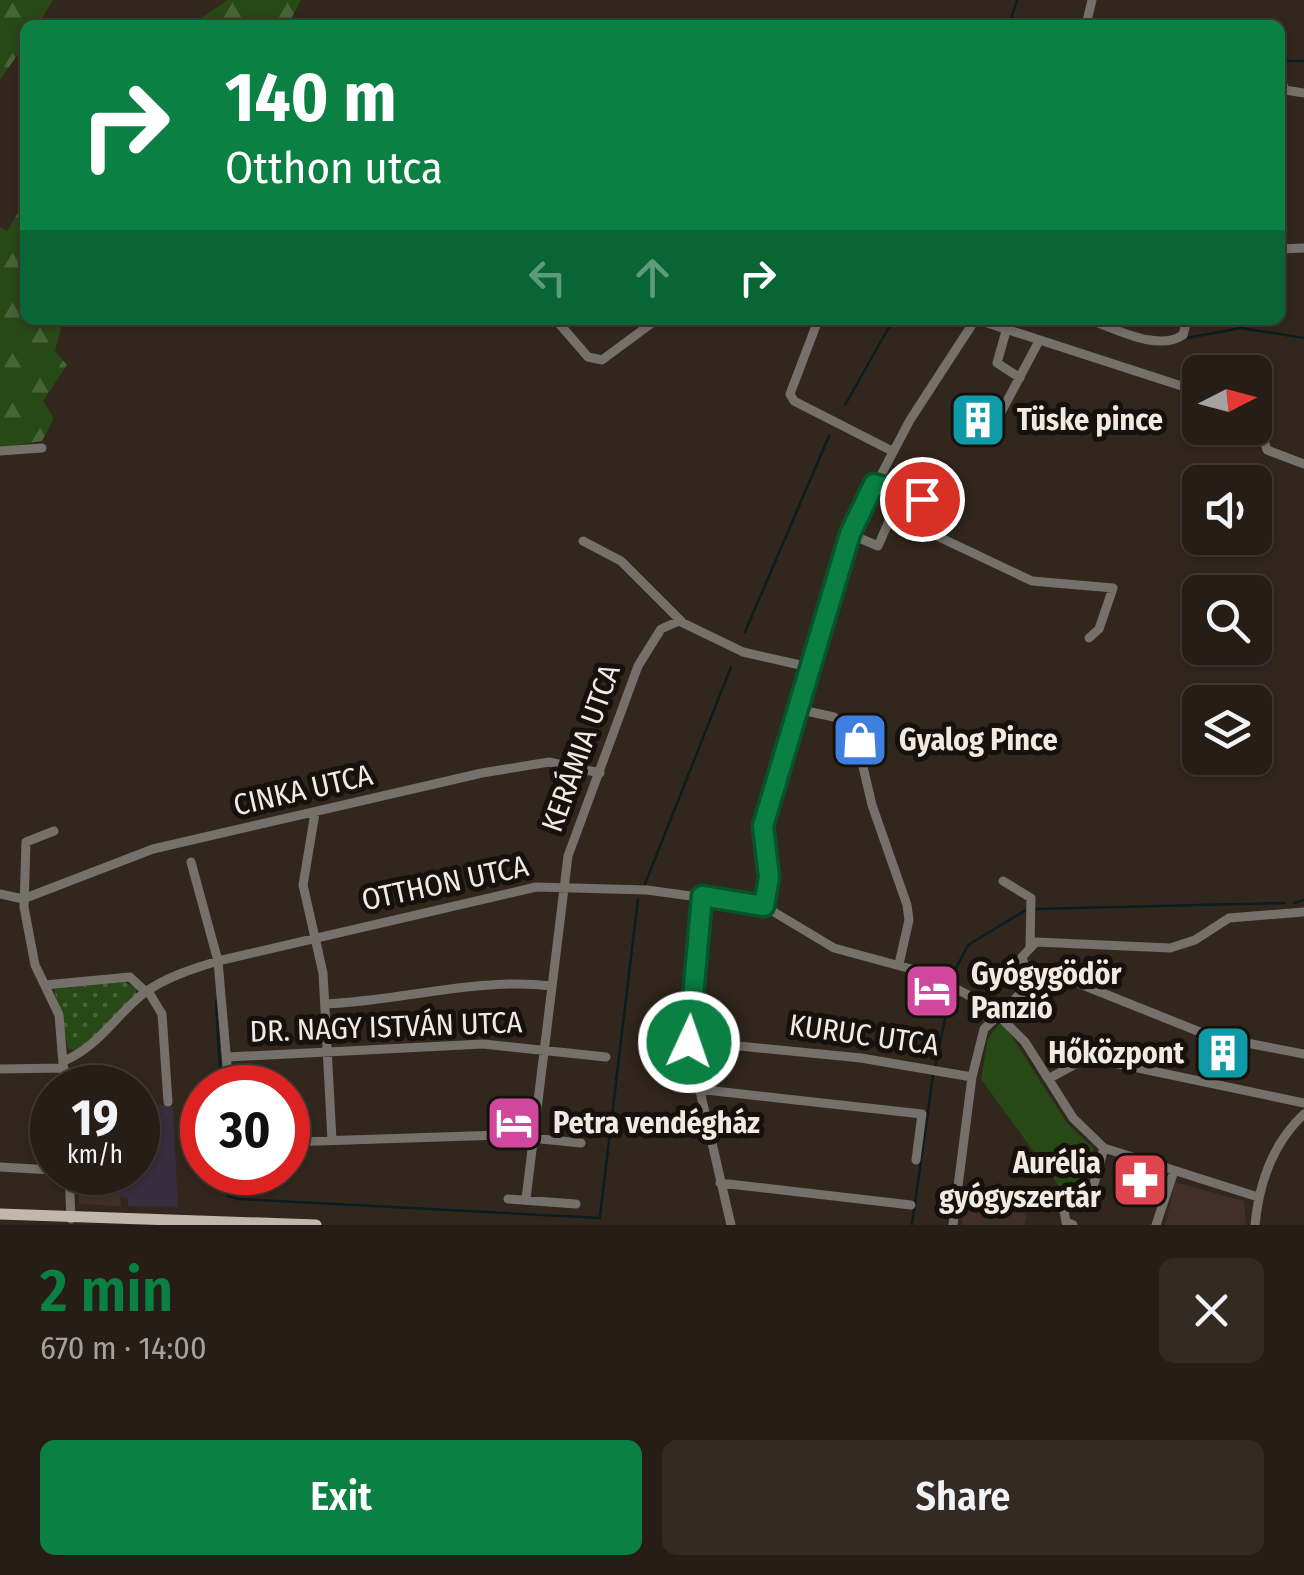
<!DOCTYPE html>
<meta charset="utf-8">
<style>
body{margin:0;font-family:"Fira Sans Condensed",sans-serif;background:#322a23;color:#f1f3f6;height:100vh;display:flex;flex-direction:column;font-size:38px;white-space:nowrap}
*{box-sizing:border-box;margin:0}
p{font-size:32px;color:#a4a2a1}
.icon{flex:none;width:55px;height:55px;fill:none;stroke:currentColor;stroke-width:2;stroke-linecap:round;stroke-linejoin:round}
.map{position:relative;height:1225px;overflow:hidden}
.details{display:flex;flex-direction:column;background:#261d16;flex:1}
.details>*{flex:none}
.banner{position:absolute;left:20px;top:20px;width:1265px;height:305px;border-radius:15px;box-shadow:0 2px 8px #0004,0 0 0 2px #423b35;background:#0b8043;color:#fff;overflow:hidden}
.needle{width:65px;rotate:84deg}
.fabs{position:absolute;left:1182px;top:355px;display:grid;gap:20px}
.fabs a{display:grid;place-items:center;width:90px;height:90px;border-radius:15px;background:#261d16;box-shadow:0 2px 8px #0004,0 0 0 2px #423b35;font-size:50px}
.speed{position:absolute;left:30px;top:1065px;display:flex;gap:20px;font-size:50px;font-weight:700;text-align:center}
.speed>*{display:grid;place-content:center;width:130px;height:130px;border-radius:50%;background:#261d16;box-shadow:0 2px 8px #0004,0 0 0 2px #423b35;line-height:1}
.speed small{font-size:25px;font-weight:400}
.speed .limit{border:15px solid #d22;background:#fff;color:#111}
.pin{position:absolute;display:grid;place-items:center;width:85px;height:85px;color:#fff;margin:-42px;border:5px solid #fff;border-radius:50%;box-shadow:0 2px 10px #0007}
.me{position:absolute;width:110px;margin:-55px;rotate:3deg;stroke-linejoin:round;filter:drop-shadow(0 0 8px #0008)}
.turn{display:flex;align-items:center;gap:35px;height:210px;padding:0 40px;font-size:45px}
.turn .icon{width:130px;height:130px;stroke-width:2.5}
.turn b{display:block;font-size:70px;line-height:85px}
.lanes{display:flex;align-items:center;height:95px;padding:0 40px;background:#0003;justify-content:center;gap:50px;direction:ltr}
.lanes .off{opacity:.35}
.round{display:grid;place-items:center;flex:none;width:105px;height:105px;border-radius:15px;background:#322a23}
.summary{display:flex;align-items:center;justify-content:space-between;height:170px;padding:0 40px}
h1{font-size:60px;font-weight:600;line-height:75px;color:#0b8043}
.primary-button{display:flex;gap:20px;margin-top:auto;padding:20px 40px}
.primary-button a{flex:1;height:115px;border-radius:15px;background:#0b8043;color:#fff;font-size:40px;font-weight:600;line-height:115px;text-align:center}
.primary-button a+a{background:#322a23;color:#f1f3f6}
.map>svg:first-child{display:block}
.commercial{fill:#423028}
.medical{fill:#362d3d}
.grass{fill:#274915}
.forest{fill:url(#forest-firs)}
.park{fill:url(#park-dots)}
.lines{fill:none;stroke-linecap:round;stroke-linejoin:round}
.stream{stroke:#0a1d20;stroke-width:2.5}
.minor{stroke:#75706a;stroke-width:9}
.major{stroke:#c1b7aa;stroke-width:11}
.route-casing{stroke:#07532c;stroke-width:25}
.route{stroke:#0b8043;stroke-width:18}
.labels{text-anchor:middle;dominant-baseline:central;stroke-width:10;stroke-linejoin:round;paint-order:stroke}
.poi-label{font-size:30px;font-weight:bold;fill:#f1e9e2;stroke:#16110c;text-anchor:start}
.street-label{font-size:30px;fill:#f1e9e2;stroke:#16110c}
</style>
<div class="map">
<svg width="1304" height="1225" viewBox="0 0 1304 1225">
<defs>
<pattern id="forest-firs" width="22" height="20" patternUnits="userSpaceOnUse" patternTransform="scale(2.5)"><rect width="22" height="20" fill="#274915"/><path d="M5 1l3.5 6h-7zM16 11l3.5 6h-7z" fill="#476337"/></pattern>
<pattern id="park-dots" width="8" height="8" patternUnits="userSpaceOnUse" patternTransform="scale(2.5)"><rect width="8" height="8" fill="#274915"/><path d="M2 2h.1M6 6h.1" fill="none" stroke="#476337" stroke-width="1.8" stroke-linecap="round"/></pattern>
</defs>
<rect width="100%" height="100%" fill="#32271d"/>
<path class="commercial" d="M77 1173H118L121 1206 79 1204Z
M1175 1182 1244 1201 1246 1225H1165Z
M964 1205H1015L1027 1216 1025 1225H962Z"/>
<path class="medical" d="M163 1105 173 1107 178 1207 128 1206V1198L120 1197 118 1173 138 1172V1106Z"/>
<path class="grass" d="M1002 1021 1067 1123 1092 1147 1099 1161 1090 1184 1069 1200 981 1079 988 1038Z"/>
<path class="forest" d="M0 0H53L38 25H25V44L0 80Z
M228 0H301L288 25H191Z
M25 201V320H63L55 351 67 365 43 401 54 418 42 441 0 448V227L7 231Z"/>
<path class="park" d="M124 982 136 988 137 995 98 1036 76 1051 68 1048 54 989Z"/>
<g class="lines">
<path class="stream" d="M1009 25 1017 0
M1280 61H1304
M1187 338 1241 328 1304 338
M845 405 893 320
M745 632 829 436
M645 884 731 667
M1294 903 1304 900
M1034 909 1285 903
M952 976 968 945 1026 910
M216 1000 221 1088
M935 1067 950 995
M225 1172 228 1196 238 1199 600 1218
M600 1216 638 899
M912 1225 933 1075"/>
<path class="minor" d="M1086 25 1092 0
M1280 78 1285 90 1304 93
M1280 249 1304 248
M556 320 588 357 602 360 656 320
M810 320 817 323 790 394 794 401 892 451
M978 320 1200 392
M1090 320C1116 329 1158 352 1183 335L1187 320
M1006 331 997 363 1020 378
M1255 412 1267 450 1304 464
M990 433 1039 341
M0 451 42 448
M874 484 922 499 920 528 1032 581 1113 588 1099 629 1089 638
M850 534 878 546 902 492
M583 541 621 561 682 622
M797 709 834 717 856 737 872 805 907 905 909 920 899 964
M315 813 303 885 323 973 332 1140
M54 831 26 842 24 907 35 965 59 1015 65 1088
M191 862 218 961 229 1088
M1003 881 1031 898 1030 946
M0 894 23 899
M702 896 690 1048 731 1225
M23 899 153 849 482 773 549 762 600 773
M764 906 769 877 763 826 850 534 910 420 975 320
M45 985 130 977 146 992
M1031 990 1022 957 1036 942 1170 948 1195 940 1229 918 1304 912
M148 991 162 1014 168 1102
M325 1004C402 1001 475 977 552 986
M689 1041 861 1058 972 1077
M228 1057 483 1044 606 1057
M64 1061C99 1046 116 1015 144 993 166 977 192 969 218 961L536 887 647 890 764 906 834 948 926 973 989 1006 1025 1042 1073 1118 1104 1148 1258 1197
M0 1069 64 1068
M1048 1079 1083 1060H1100L1304 1103
M697 1089 922 1114 916 1160
M288 1142 501 1135 581 1143
M0 1167 52 1170
M69 1172 71 1219
M720 1183 911 1205
M508 1199 576 1204
M526 1199 568 856 638 666 661 629 679 621 743 652 809 667
M953 1225 972 1077 984 1029 1019 995 1070 980 1210 1036 1304 1054
M1073 1225 1066 1222 1064 1211 1094 1184 1104 1148
M1156 1225 1174 1171
M1255 1225C1259 1183 1273 1143 1304 1114"/>
<path class="major" d="M0 1214 316 1225"/>
</g>
<g class="lines">
<g class="route-casing">
<path id="route" d="M689 1042 702 896 764 906 769 877 763 826 850 534 874 484 922 499"/>
</g>
<use href="#route" class="route"/>
</g>
<defs>
<g id="building-square" transform="scale(2.875)"><rect x="-9" y="-9" width="18" height="18" rx="4" fill="#0f9aa8" stroke="#16110c"/><path d="M-4-6H4V6H1V3H-1V6H-4ZM-2.5-4.3h1.7v1.8h-1.7ZM.8-4.3h1.7v1.8H.8ZM-2.5-1h1.7V.8h-1.7ZM.8-1h1.7V.8H.8Z" fill="#fff"/></g>
<g id="shop-square" transform="scale(2.875)"><rect x="-9" y="-9" width="18" height="18" rx="4" fill="#3f7fe0" stroke="#16110c"/><path d="M-5-2.5h2.3a2.7 3.5 0 0 1 5.4 0H5L5.5 6h-11ZM-1.5-2.5h3a1.5 2.3 0 0 0-3 0Z" fill="#fff"/></g>
<g id="hotel-square" transform="scale(2.875)"><rect x="-9" y="-9" width="18" height="18" rx="4" fill="#d1479c" stroke="#16110c"/><path d="M-6-4.5h1.5V1H6V5H4.5V3h-9V5H-6ZM-4 0a1.8 1.8 0 1 1 3.6 0ZM.5 0V-2.5h3Q6-2.5 6 0Z" fill="#fff"/></g>
<g id="pharmacy-square" transform="scale(2.875)"><rect x="-9" y="-9" width="18" height="18" rx="4" fill="#e0444e" stroke="#16110c"/><path d="M-2-6h4v4h4v4h-4v4h-4v-4h-4v-4h4Z" fill="#fff"/></g>
</defs>
<g fill-rule="evenodd">
<use href="#building-square" x="978" y="420"/>
<use href="#shop-square" x="860" y="740"/>
<use href="#hotel-square" x="932" y="991"/>
<use href="#building-square" x="1223" y="1053"/>
<use href="#hotel-square" x="514" y="1123"/>
<use href="#pharmacy-square" x="1140" y="1180"/>
</g>
<g class="labels">
<g class="poi-label">
<text x="1017" y="420">Tüske pince</text>
<text x="899" y="740">Gyalog Pince</text>
<text x="971" y="974">Gyógygödör<tspan x="971" dy="34">Panzió</tspan></text>
<text x="1184" y="1053" text-anchor="end">Hőközpont</text>
<text x="553" y="1123">Petra vendégház</text>
<text x="1101" y="1163" text-anchor="end">Aurélia<tspan x="1101" dy="34">gyógyszertár</tspan></text>
</g>
<g class="street-label">
<text transform="translate(581 748) rotate(-70)">KERÁMIA UTCA</text>
<text transform="translate(303 790) rotate(-13)">CINKA UTCA</text>
<text transform="translate(445 883) rotate(-12)">OTTHON UTCA</text>
<text transform="translate(386 1027) rotate(-2)">DR. NAGY ISTVÁN UTCA</text>
<text transform="translate(864 1035) rotate(8)">KURUC UTCA</text>
</g>
</g>
</svg>
<div class="fabs">
<a><svg class="needle" viewBox="-14 -14 28 28"><path d="M0-13l5 13h-10z" fill="#e53935"/><path d="M0 13l5-13h-10z" fill="#a4a2a1"/></svg></a>
<a><svg class="icon" aria-label="sound" viewBox="0 0 24 24"><path d="M4 9h4l5-4v14l-5-4H4zM17 9q2 3 0 6"/></svg></a>
<a><svg class="icon" aria-label="search" viewBox="0 0 24 24"><circle cx="10" cy="10" r="6"/><path d="M15 15l6 6"/></svg></a>
<a><svg class="icon" aria-label="layers" viewBox="0 0 24 24"><path d="M12 4l9 5-9 5-9-5zM3 14l9 5 9-5"/></svg></a>
</div>
<div class="speed"><div>19<small>km/h</small></div><div class="limit">30</div></div>
<div class="pin" style="left:922px;top:499px;background:#d93025"><svg class="icon" aria-label="arrive" viewBox="0 0 24 24"><path d="M6 21V4h12l-3 4 3 4H6"/></svg></div>
<svg class="me" style="left:689px;top:1042px" viewBox="-20 -20 40 40"><circle r="17" fill="#0b8043" stroke="#fff" stroke-width="3"/><path d="M0-11L8 9 0 5-8 9z" fill="#fff"/></svg>
<div class="banner">
<div class="turn"><svg class="icon" aria-label="right" viewBox="0 0 24 24"><path d="M7 20v-9h11M14 6l5 5-5 5"/></svg><div><b>140 m</b>Otthon utca</div></div>
<div class="lanes"><svg class="icon off" aria-label="left" viewBox="0 0 24 24"><path d="M17 20v-9H6M10 6l-5 5 5 5"/></svg><svg class="icon off" aria-label="ahead" viewBox="0 0 24 24"><path d="M12 20V5M6 11l6-6 6 6"/></svg><svg class="icon" aria-label="right" viewBox="0 0 24 24"><path d="M7 20v-9h11M14 6l5 5-5 5"/></svg></div>
</div>
</div>
<section class="details">
<div class="summary"><div><h1>2 min</h1><p>670 m · 14:00</p></div><a class="round"><svg class="icon" aria-label="close" viewBox="0 0 24 24"><path d="M6 6l12 12M18 6L6 18"/></svg></a></div>
<div class="primary-button"><a>Exit</a><a>Share</a></div>
</section>
